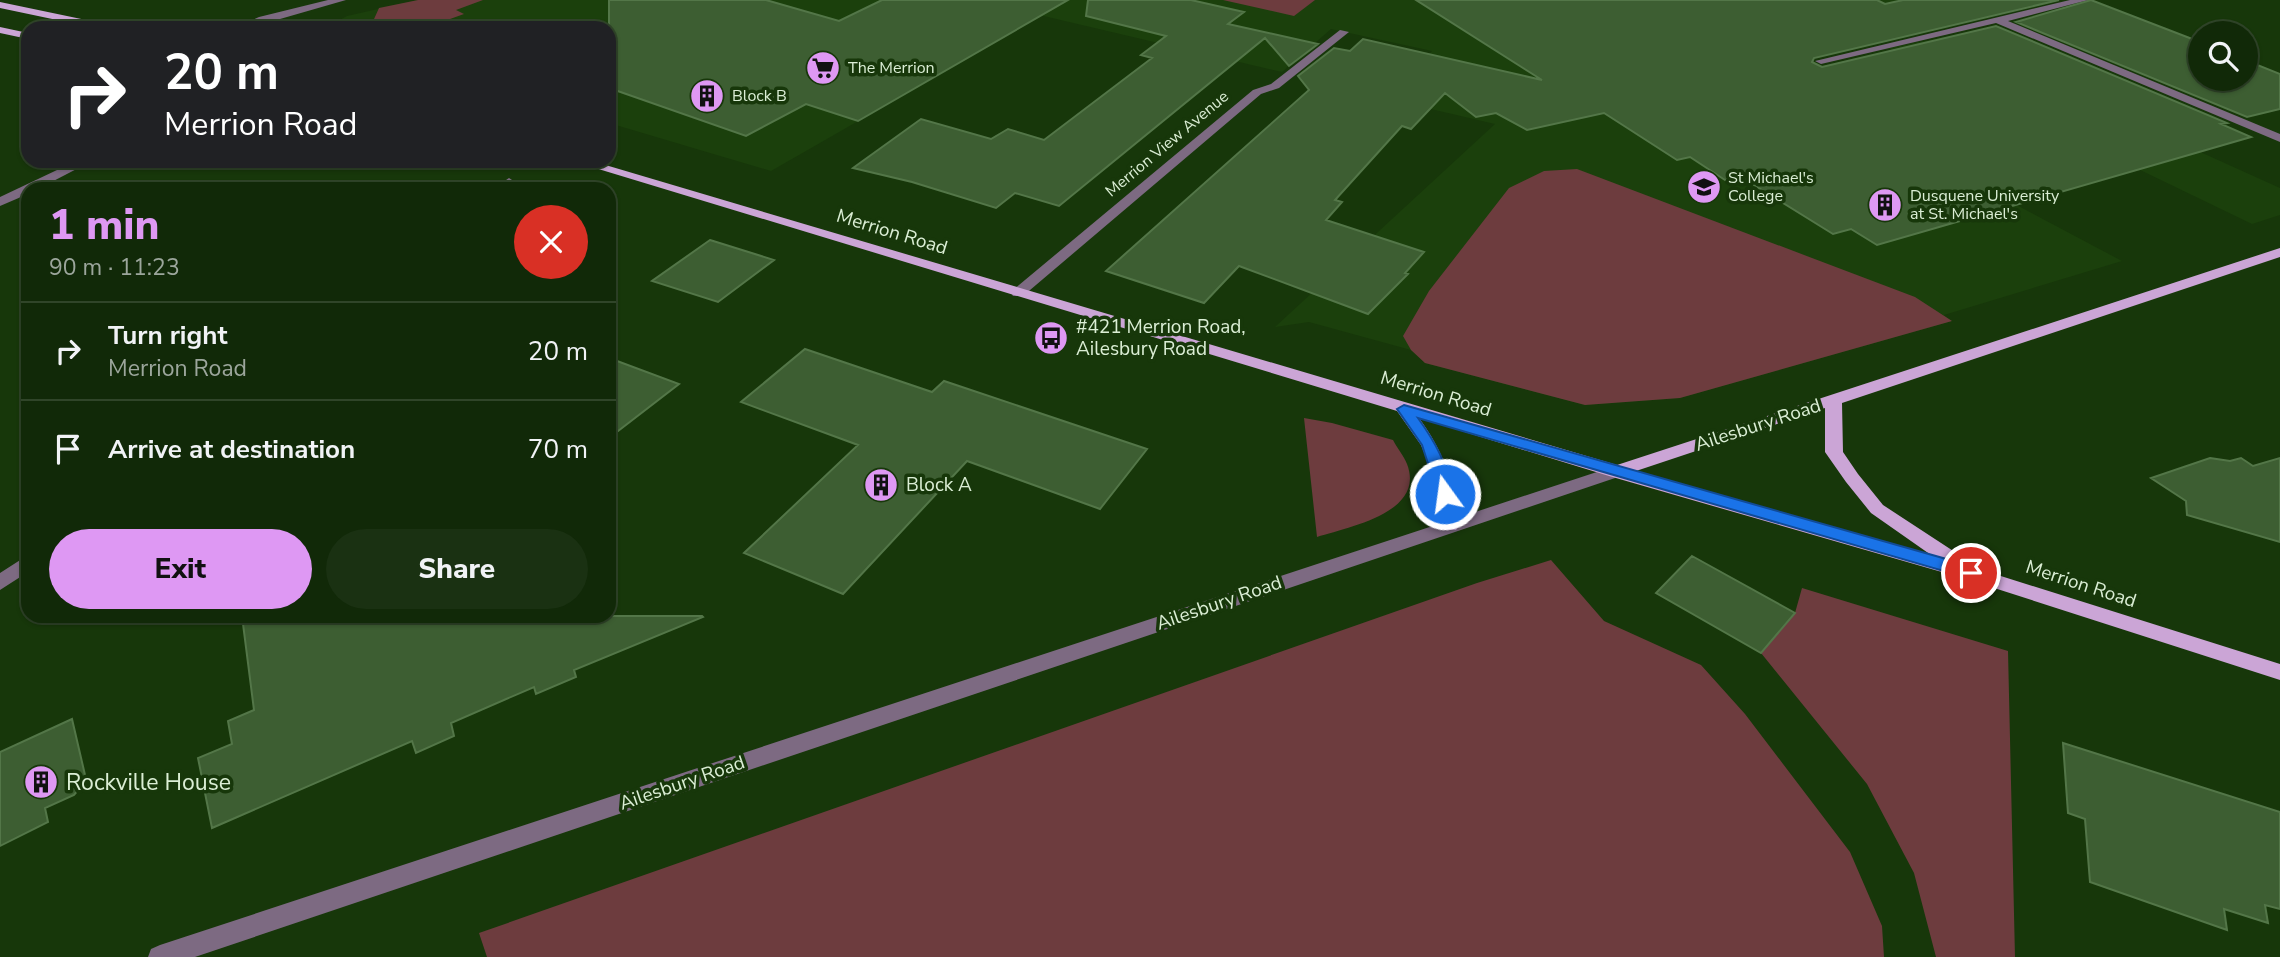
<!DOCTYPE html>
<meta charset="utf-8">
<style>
body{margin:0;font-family:"Nunito Sans",sans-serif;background:#1a3112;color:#f1f3f6;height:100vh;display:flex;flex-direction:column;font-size:26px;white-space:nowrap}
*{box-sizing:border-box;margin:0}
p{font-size:23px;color:#9ca69c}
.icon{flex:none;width:38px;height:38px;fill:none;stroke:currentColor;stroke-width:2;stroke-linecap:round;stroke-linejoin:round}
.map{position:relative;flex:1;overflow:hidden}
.panel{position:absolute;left:21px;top:182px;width:595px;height:441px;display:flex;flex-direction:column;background:#112908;border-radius:21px;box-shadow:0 2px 5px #0004,0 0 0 2px #304529}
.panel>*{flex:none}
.guide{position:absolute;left:21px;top:21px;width:595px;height:147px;border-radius:21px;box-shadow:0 2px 5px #0004,0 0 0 2px #304529;background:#202124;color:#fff;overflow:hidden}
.buttons{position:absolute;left:2188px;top:21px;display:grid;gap:14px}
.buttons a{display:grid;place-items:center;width:70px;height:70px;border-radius:50%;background:#112908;box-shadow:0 2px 5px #0004,0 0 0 2px #304529;font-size:35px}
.pin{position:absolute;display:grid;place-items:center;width:60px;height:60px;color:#fff;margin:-30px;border:4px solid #fff;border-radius:50%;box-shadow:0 2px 7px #0007}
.me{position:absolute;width:77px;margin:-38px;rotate:346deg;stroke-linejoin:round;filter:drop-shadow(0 0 5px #0008)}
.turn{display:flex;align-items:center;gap:24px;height:147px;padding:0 28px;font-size:32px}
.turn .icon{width:91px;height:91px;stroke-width:2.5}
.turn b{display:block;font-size:49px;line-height:60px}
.round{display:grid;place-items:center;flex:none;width:74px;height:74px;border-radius:37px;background:#1a3112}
.overview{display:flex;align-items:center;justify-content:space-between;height:119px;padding:0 28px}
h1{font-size:42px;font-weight:800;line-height:52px;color:#de98f3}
.primary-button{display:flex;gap:14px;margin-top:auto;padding:14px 28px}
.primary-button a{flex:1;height:80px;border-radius:42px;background:#de98f3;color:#111;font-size:28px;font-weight:800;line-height:80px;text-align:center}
.primary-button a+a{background:#1a3112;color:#f1f3f6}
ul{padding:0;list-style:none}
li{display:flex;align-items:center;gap:21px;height:98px;padding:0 28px;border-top:2px solid #304529}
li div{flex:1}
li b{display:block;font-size:26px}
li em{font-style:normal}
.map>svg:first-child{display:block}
.built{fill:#1b400c}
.green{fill:#6d3c3e}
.building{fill:#3d5e32;stroke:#537648;stroke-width:2}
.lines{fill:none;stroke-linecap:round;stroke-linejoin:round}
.minor{fill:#7d6a82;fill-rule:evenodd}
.major{fill:#cba5d6;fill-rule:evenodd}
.route{fill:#1a73e8;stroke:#114b97;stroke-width:2}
.labels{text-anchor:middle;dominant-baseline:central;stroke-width:7;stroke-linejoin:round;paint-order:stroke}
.far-poi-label{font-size:16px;fill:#dbeed5;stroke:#17370a;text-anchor:start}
.far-street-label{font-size:16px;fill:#dbeed5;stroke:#17370a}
.street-label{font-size:19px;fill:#dbeed5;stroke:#17370a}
.poi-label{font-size:19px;fill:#dbeed5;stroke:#17370a;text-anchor:start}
.near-poi-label{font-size:23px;fill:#dbeed5;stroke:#17370a;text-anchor:start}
</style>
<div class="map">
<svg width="2280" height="957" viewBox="0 0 2280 957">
<rect width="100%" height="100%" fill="#17370a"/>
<path class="built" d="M418 0H2049L1885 42 1754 66 2122 261 1944 315 1952 321 1680 398 1585 405 1425 363 1411 350 1309 322 1275 327 1495 124 1388 99 1432 51 1331 29 1282 72 1031 13 970 57 771 171 609 123V28H325L347 16Z
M1946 37 2280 188V215L2252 224 1888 48Z"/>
<path class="green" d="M418 0H483L456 10 464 14 425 28H370L379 8Z
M1223 0H1315L1294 16Z
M1577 169 1915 297 1952 321 1680 398 1585 405 1425 363 1411 350 1403 336 1429 291 1509 188 1544 171Z
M1304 418 1332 423 1393 440C1397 448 1404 456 1407 464 1426 513 1348 527 1317 537Z
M1551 560 1604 621 1701 665 1745 714 1850 852 1882 926 1884 957H487L479 933 1477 583Z
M1802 588 2008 651 2015 957H1936L1914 873 1867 784 1761 653 1795 613Z"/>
<path class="building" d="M609 0H766L839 21 882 0H1068L858 121 806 104 746 136 609 88Z
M1088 0H1191L1244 12 1228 24 1318 44 1289 66 1265 38 1059 206 1015 193 996 208 912 182 853 168 921 119 991 139 1008 129 1044 140 1152 58 1141 55 1166 36 1086 16Z
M1416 0H1877L1885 4 1903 0H2059L1814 58 1812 62 1822 67 1996 26 2227 123 2221 124 2251 137 1877 245 1851 229 1833 234 1741 177 1725 180 1690 157 1677 160 1604 113 1527 130 1496 113 1476 117 1445 93 1411 129 1402 126 1335 200 1342 202 1326 220 1424 252 1405 273 1408 274 1368 314 1239 266 1204 303 1106 271 1309 90 1298 76 1334 48 1350 51 1363 39 1542 80Z
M2091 0 2200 42V79H2245V60L2280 74V109L2247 117 2016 22Z
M710 240 774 260 718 302 652 281Z
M805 349 932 392 944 381 1147 449 1100 509 967 461 843 594 744 553 858 445 741 402Z
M609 358 679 384 609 438Z
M2210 458 2230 461 2241 458 2253 466 2280 458V542L2187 515 2186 501 2151 478Z
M1692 556 1795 613 1761 653 1656 593Z
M242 616H702L703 617 574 670 576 677 536 694 534 687 451 723 454 736 416 753 412 741 212 828 198 758 232 744 228 721 254 710Z
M72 719 85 775 80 788 74 795 45 808 48 822 0 846V752Z
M2063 743 2280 812V909L2265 905 2268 923 2224 909 2227 930 2090 882 2085 819 2068 813Z"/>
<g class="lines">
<path class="minor" d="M328 0H346L249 28H235L259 17Z
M2070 0H2088L2008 21 2280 134V142L1996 23 1821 64 1815 61Z
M1340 30 1349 32 1279 88 1261 94 1023 296H1013L1011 293 1013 290 1253 90 1271 84Z
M76 161H92L38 189H28V194L0 206V197Z
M509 178 515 182 508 189H493Z
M1615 466 1621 468 1624 472 1621 476 195 957H148L151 949 160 945Z
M28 555V572L0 590V573Z"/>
<path class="major" d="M0 2 110 25 115 28H95L0 8Z
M0 27 28 33V39L0 33Z
M572 161H592L1617 465 2280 248V257L1842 403 1843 452 1858 474 1883 505 1964 558 1966 565 2280 664V680L1966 579 1609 476 1419 418C1447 457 1451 480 1459 526L1456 530H1444L1432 472 1421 445 1397 411ZM1825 408V452L1846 482 1871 513 1931 555 1636 471Z"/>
</g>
<path class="route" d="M1404 405 1971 566 1980 573 1971 579 1418 418C1436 443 1447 464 1453 494L1445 500 1439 498 1422 445 1397 409Z"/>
<defs>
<g id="supermarket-disc" transform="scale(1.75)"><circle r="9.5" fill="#de98f3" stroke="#17370a"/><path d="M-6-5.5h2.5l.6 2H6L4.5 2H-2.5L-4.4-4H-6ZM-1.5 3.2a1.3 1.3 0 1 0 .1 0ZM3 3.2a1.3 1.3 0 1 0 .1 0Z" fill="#111"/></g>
<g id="building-disc" transform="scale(1.75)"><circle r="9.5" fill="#de98f3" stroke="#17370a"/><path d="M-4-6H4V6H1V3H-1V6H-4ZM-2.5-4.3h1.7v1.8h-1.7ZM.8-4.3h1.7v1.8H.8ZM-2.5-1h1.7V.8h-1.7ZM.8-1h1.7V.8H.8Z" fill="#111"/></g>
<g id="school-disc" transform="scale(1.75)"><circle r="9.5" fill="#de98f3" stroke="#17370a"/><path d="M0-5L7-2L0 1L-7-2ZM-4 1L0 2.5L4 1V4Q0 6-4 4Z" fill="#111"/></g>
<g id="bus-disc" transform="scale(1.75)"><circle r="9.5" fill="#de98f3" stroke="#17370a"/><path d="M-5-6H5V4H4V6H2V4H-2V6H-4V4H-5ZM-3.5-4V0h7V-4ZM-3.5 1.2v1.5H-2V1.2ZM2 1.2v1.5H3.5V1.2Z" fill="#111"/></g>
</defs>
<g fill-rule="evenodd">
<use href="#supermarket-disc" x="823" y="68"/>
<use href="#building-disc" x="707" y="96"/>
<use href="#school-disc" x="1704" y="187"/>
<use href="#building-disc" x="1885" y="205"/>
<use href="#bus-disc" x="1051" y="338"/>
<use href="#building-disc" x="881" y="485"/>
<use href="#building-disc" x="41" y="782"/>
</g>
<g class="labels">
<g class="far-poi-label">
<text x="848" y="68">The Merrion</text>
<text x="732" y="96">Block B</text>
<text x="1728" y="178">St Michael's<tspan x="1728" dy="18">College</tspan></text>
<text x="1910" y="196">Dusquene University<tspan x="1910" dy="18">at St. Michael's</tspan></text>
</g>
<g class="far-street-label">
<text transform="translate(1167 144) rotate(-40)">Merrion View Avenue</text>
</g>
<g class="street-label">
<text transform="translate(892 232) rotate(17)">Merrion Road</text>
<text transform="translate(1436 394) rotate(17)">Merrion Road</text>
<text transform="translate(1758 425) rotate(-18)">Ailesbury Road</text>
<text transform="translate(2081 584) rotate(18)">Merrion Road</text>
<text transform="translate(1219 603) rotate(-19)">Ailesbury Road</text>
<text transform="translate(682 783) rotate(-19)">Ailesbury Road</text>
</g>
<g class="poi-label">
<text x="1076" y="327">#421 Merrion Road,<tspan x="1076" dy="22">Ailesbury Road</tspan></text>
<text x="906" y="485">Block A</text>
</g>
<g class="near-poi-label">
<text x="66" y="782">Rockville House</text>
</g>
</g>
</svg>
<div class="buttons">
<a><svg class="icon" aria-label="search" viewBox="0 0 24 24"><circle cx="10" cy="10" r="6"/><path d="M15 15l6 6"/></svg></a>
</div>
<div class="pin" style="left:1971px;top:573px;background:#d93025"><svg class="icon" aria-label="arrive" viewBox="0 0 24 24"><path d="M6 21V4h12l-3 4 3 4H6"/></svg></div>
<svg class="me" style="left:1445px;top:494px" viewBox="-20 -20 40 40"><circle r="17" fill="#1a73e8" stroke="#fff" stroke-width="3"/><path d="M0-11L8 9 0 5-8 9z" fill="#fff"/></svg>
<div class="guide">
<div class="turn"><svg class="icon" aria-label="right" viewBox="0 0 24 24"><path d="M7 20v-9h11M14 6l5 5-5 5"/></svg><div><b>20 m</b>Merrion Road</div></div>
</div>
<section class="panel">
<div class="overview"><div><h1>1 min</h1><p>90 m · 11:23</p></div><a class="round" style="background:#d93025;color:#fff"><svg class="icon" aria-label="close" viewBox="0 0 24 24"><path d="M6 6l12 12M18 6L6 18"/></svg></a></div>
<ul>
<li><svg class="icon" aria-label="right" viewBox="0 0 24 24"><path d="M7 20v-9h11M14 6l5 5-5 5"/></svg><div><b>Turn right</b><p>Merrion Road</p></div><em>20 m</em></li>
<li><svg class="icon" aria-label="arrive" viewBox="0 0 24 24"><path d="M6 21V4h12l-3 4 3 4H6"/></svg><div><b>Arrive at destination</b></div><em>70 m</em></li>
</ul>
<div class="primary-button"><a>Exit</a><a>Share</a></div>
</section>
</div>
